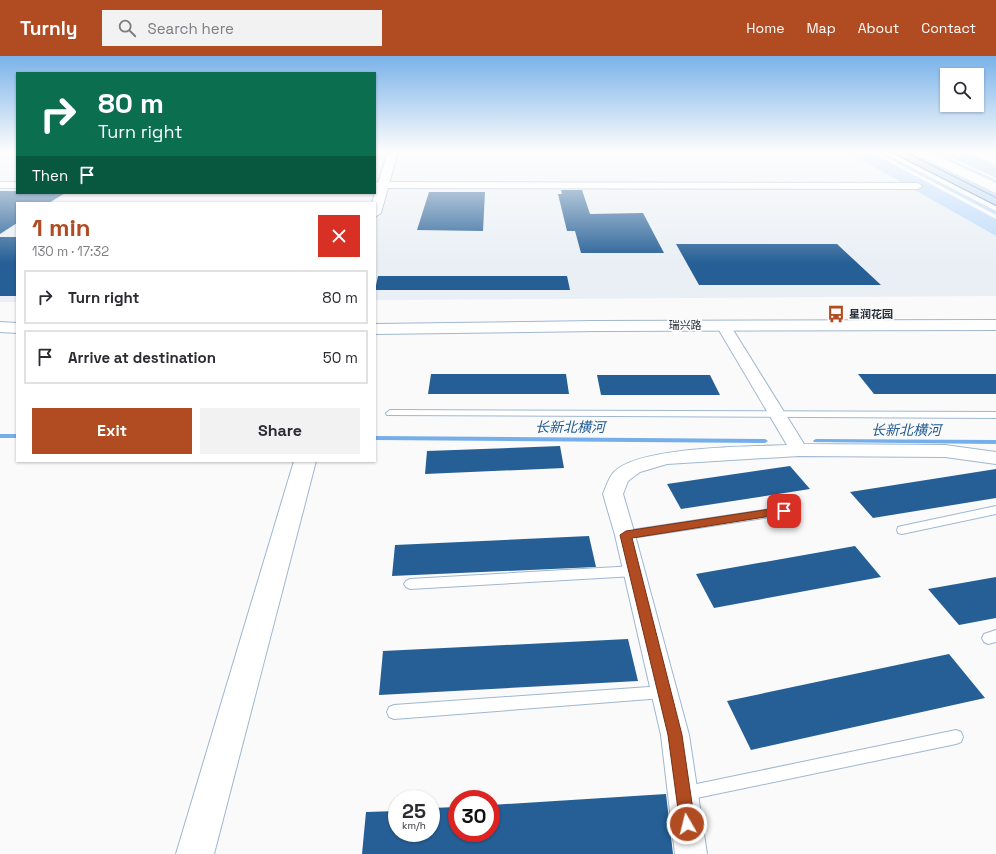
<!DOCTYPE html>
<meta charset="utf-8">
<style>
body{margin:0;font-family:"Space Grotesk","Noto Sans SC",sans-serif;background:#f2f2f3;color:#2b2b33;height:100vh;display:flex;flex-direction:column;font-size:15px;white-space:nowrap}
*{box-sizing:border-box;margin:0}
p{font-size:13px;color:#7c7c81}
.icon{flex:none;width:22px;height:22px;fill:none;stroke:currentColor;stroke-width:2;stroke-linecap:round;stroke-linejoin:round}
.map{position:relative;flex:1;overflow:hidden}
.sheet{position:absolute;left:16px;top:146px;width:360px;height:260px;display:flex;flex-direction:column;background:#fff;border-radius:0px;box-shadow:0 1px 3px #0004}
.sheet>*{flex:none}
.banner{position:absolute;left:16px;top:16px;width:360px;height:122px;border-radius:0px;box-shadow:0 1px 3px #0004;background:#0b6e4f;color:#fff;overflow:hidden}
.tools{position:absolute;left:940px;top:12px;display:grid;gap:8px}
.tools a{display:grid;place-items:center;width:44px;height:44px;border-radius:0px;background:#fff;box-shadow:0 1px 3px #0004;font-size:20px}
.speed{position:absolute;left:388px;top:734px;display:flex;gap:8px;font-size:20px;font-weight:700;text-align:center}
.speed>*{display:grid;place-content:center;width:52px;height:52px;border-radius:50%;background:#fff;box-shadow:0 1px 3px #0004;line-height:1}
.speed small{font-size:10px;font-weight:400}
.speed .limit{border:6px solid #d22;background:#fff;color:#111}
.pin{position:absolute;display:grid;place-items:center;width:34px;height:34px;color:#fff;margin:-17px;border-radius:8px;box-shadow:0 2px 6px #0006}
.me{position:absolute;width:44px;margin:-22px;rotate:352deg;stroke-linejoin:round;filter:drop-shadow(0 0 3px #0008)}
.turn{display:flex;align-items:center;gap:14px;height:84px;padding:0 16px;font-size:18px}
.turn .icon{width:52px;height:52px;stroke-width:2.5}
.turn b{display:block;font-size:28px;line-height:34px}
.then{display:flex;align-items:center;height:38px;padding:0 16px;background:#0003;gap:8px;font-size:15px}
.round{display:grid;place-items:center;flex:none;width:42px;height:42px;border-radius:0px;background:#f2f2f3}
.headline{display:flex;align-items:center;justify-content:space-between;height:68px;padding:0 16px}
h1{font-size:24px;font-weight:700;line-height:30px;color:#b14b21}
.action{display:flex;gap:8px;margin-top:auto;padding:8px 16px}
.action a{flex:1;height:46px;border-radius:0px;background:#b14b21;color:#fff;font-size:16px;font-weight:700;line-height:46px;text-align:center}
.action a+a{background:#f2f2f3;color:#2b2b33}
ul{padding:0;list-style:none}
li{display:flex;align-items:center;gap:12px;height:54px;margin:0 8px 6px;padding:0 8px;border:2px solid #e1e1e2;border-radius:0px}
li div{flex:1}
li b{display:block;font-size:15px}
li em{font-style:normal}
header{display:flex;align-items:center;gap:24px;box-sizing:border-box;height:56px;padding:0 20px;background:#b14b21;color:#fff}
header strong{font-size:19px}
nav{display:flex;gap:22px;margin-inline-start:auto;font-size:14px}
.search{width:280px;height:36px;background:#f2f2f3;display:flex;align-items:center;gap:10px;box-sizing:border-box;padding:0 14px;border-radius:0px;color:#7c7c81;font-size:15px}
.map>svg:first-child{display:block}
.built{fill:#e9eff5}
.green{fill:#bad9fb}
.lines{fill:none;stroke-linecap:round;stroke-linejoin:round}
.stream{fill:#74aeeb;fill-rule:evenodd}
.building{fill:#255f96}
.lane-casing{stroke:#9fb7d0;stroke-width:2}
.street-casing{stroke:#9fb7d0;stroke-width:2}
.secondary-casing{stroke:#9fb7d0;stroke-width:2}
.primary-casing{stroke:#6589b0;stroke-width:2}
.lane{fill:#fff;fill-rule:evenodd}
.street{fill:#fff;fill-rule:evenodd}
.secondary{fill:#fff;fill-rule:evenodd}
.primary{fill:#b7d5f5;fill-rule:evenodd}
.route{fill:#b14b21;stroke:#733115}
.labels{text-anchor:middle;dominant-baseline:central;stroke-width:4;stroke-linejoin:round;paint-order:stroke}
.far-poi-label{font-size:11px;font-weight:bold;fill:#27303a;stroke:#fafafa;text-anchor:start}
.far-street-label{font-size:11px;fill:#27303a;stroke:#fafafa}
.water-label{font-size:14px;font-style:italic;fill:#1e5a93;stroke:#fafafa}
</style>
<header>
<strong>Turnly</strong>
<div class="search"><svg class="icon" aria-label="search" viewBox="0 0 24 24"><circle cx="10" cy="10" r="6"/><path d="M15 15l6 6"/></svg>Search here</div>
<nav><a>Home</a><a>Map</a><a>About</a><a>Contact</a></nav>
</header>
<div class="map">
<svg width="996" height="798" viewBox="0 0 996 798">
<rect width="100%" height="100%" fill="#fafafa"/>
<path class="built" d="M0 95H17V137H375V95H846L996 180V240L375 244V147H17V246H0Z"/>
<path class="green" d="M846 95H869L996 163V180Z
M874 95H880L996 155V159Z
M899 95H909L996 137V143Z
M927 95H933L996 124V127Z
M937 95H964L996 109V122Z"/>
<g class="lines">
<path class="stream" d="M0 378H17V382H0Z
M375 380 765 383 768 385 765 387 375 384Z
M816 383 996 384V388L814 386 813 385 814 384Z"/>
</g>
<path class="building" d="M561 134H582L590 158 643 157 664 197H581L575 175H567L558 138H562Z
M0 135H17V137H65L49 147H17V167L0 178Z
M429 136H485L483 175 417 174Z
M0 181H17V240H0Z
M676 188H837L881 229H699Z
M378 220H567L570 234H375Z
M431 318H566L569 338H428Z
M858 318H996V338H874Z
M597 319H710L720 339H601Z
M560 390 564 412 425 418 427 395Z
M790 410 810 433 681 453 667 428Z
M996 413V442L873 462 850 436Z
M589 480 596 511 392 520 395 489Z
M855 490 881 521 714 552 696 518Z
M996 521V562L959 569 928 533Z
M628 583 638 625 379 639 383 595Z
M949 598 985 642 751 694 727 645Z
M666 738 673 798H362L366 756 397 755V777H431V752L457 751V777H491V749Z"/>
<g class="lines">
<g class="lane-casing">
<path id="lane" d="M390 354 996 356V362L387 359 386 357Z
M996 450V458L902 478 898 477 897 474 898 471 902 470Z
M784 451 788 452 789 455 788 458 784 459 625 483 621 482 620 479 621 476 625 475Z
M635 510 639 512 640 515 639 518 635 520 410 533 406 531 404 528 406 525 410 523Z
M996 574V586L988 588 984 586 982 582 984 578Z
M663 630 668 631 670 636 668 641 663 642 394 663 389 661 387 656 389 651 394 649Z
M956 674 961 676 963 681 961 686 956 688 687 744 682 742 680 737 682 732 687 730Z"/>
</g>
<g class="street-casing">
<path id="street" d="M0 126H17V132H0Z
M375 126 918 127 922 130 918 133 375 132Z
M723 265 728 266 730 269 804 388 945 389 996 396V408L945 401 799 400 667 408 640 416 628 425 623 438 635 479 689 679 707 798H675L661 679 615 479 603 438C606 431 609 421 614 416 640 390 748 391 787 389L716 269 718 266Z"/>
</g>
<g class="secondary-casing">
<path id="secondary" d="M388 95H398L381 157 375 161V147H372Z
M996 264V274L596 275 375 278V268L596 265Z
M0 266 17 267V277L0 276Z
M294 405H316L214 798H176Z"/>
</g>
<g class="primary-casing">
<path id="primary" d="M890 95H902L996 142V149Z"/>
</g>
<use href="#lane" class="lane"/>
<use href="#street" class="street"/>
<use href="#secondary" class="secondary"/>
<use href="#primary" class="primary"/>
</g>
<linearGradient id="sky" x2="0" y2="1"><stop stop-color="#79b2e9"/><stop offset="0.46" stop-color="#fdfdfd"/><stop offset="1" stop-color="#fdfdfd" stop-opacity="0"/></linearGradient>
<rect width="996" height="207" fill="url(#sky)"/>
<path class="route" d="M784 451 789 455 784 458 632 482 682 679 695 768 693 774 687 776 682 774 680 768 668 679 620 479 626 475Z"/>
<defs>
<g id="bus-bare" transform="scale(1.38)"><path d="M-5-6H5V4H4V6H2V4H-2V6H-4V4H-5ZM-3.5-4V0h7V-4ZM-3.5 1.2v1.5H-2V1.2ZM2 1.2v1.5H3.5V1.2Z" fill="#b14b21" stroke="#fafafa" stroke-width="2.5" paint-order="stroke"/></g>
</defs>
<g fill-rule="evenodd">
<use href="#bus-bare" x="836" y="258"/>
</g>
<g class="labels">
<g class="far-poi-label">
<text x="849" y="258">星润花园</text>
</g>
<g class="far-street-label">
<text x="685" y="269">瑞兴路</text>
</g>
<g class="water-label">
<text x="570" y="371">长新北横河</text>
<text x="906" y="374">长新北横河</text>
</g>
</g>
</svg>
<div class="tools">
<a><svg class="icon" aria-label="search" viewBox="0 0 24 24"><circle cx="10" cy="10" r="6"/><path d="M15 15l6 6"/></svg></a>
</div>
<div class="speed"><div>25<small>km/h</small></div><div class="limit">30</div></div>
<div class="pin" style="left:784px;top:455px;background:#d93025"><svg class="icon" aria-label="arrive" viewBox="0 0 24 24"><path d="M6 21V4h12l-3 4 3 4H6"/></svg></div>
<svg class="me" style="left:687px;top:768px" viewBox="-20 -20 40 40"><circle r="17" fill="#b14b21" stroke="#fff" stroke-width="3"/><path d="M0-11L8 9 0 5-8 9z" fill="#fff"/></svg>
<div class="banner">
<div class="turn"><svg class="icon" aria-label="right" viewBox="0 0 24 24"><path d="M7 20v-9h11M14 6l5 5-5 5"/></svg><div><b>80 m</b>Turn right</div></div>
<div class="then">Then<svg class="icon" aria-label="arrive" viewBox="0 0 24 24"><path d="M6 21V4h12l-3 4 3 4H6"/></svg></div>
</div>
<section class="sheet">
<div class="headline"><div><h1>1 min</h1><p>130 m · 17:32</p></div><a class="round" style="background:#d93025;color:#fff"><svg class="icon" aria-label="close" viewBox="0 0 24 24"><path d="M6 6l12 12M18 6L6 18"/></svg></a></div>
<ul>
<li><svg class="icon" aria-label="right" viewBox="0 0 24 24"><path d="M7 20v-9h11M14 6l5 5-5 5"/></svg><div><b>Turn right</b></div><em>80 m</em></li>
<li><svg class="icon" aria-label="arrive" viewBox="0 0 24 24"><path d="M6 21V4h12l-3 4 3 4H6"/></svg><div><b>Arrive at destination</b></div><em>50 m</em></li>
</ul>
<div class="action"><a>Exit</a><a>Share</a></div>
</section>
</div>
